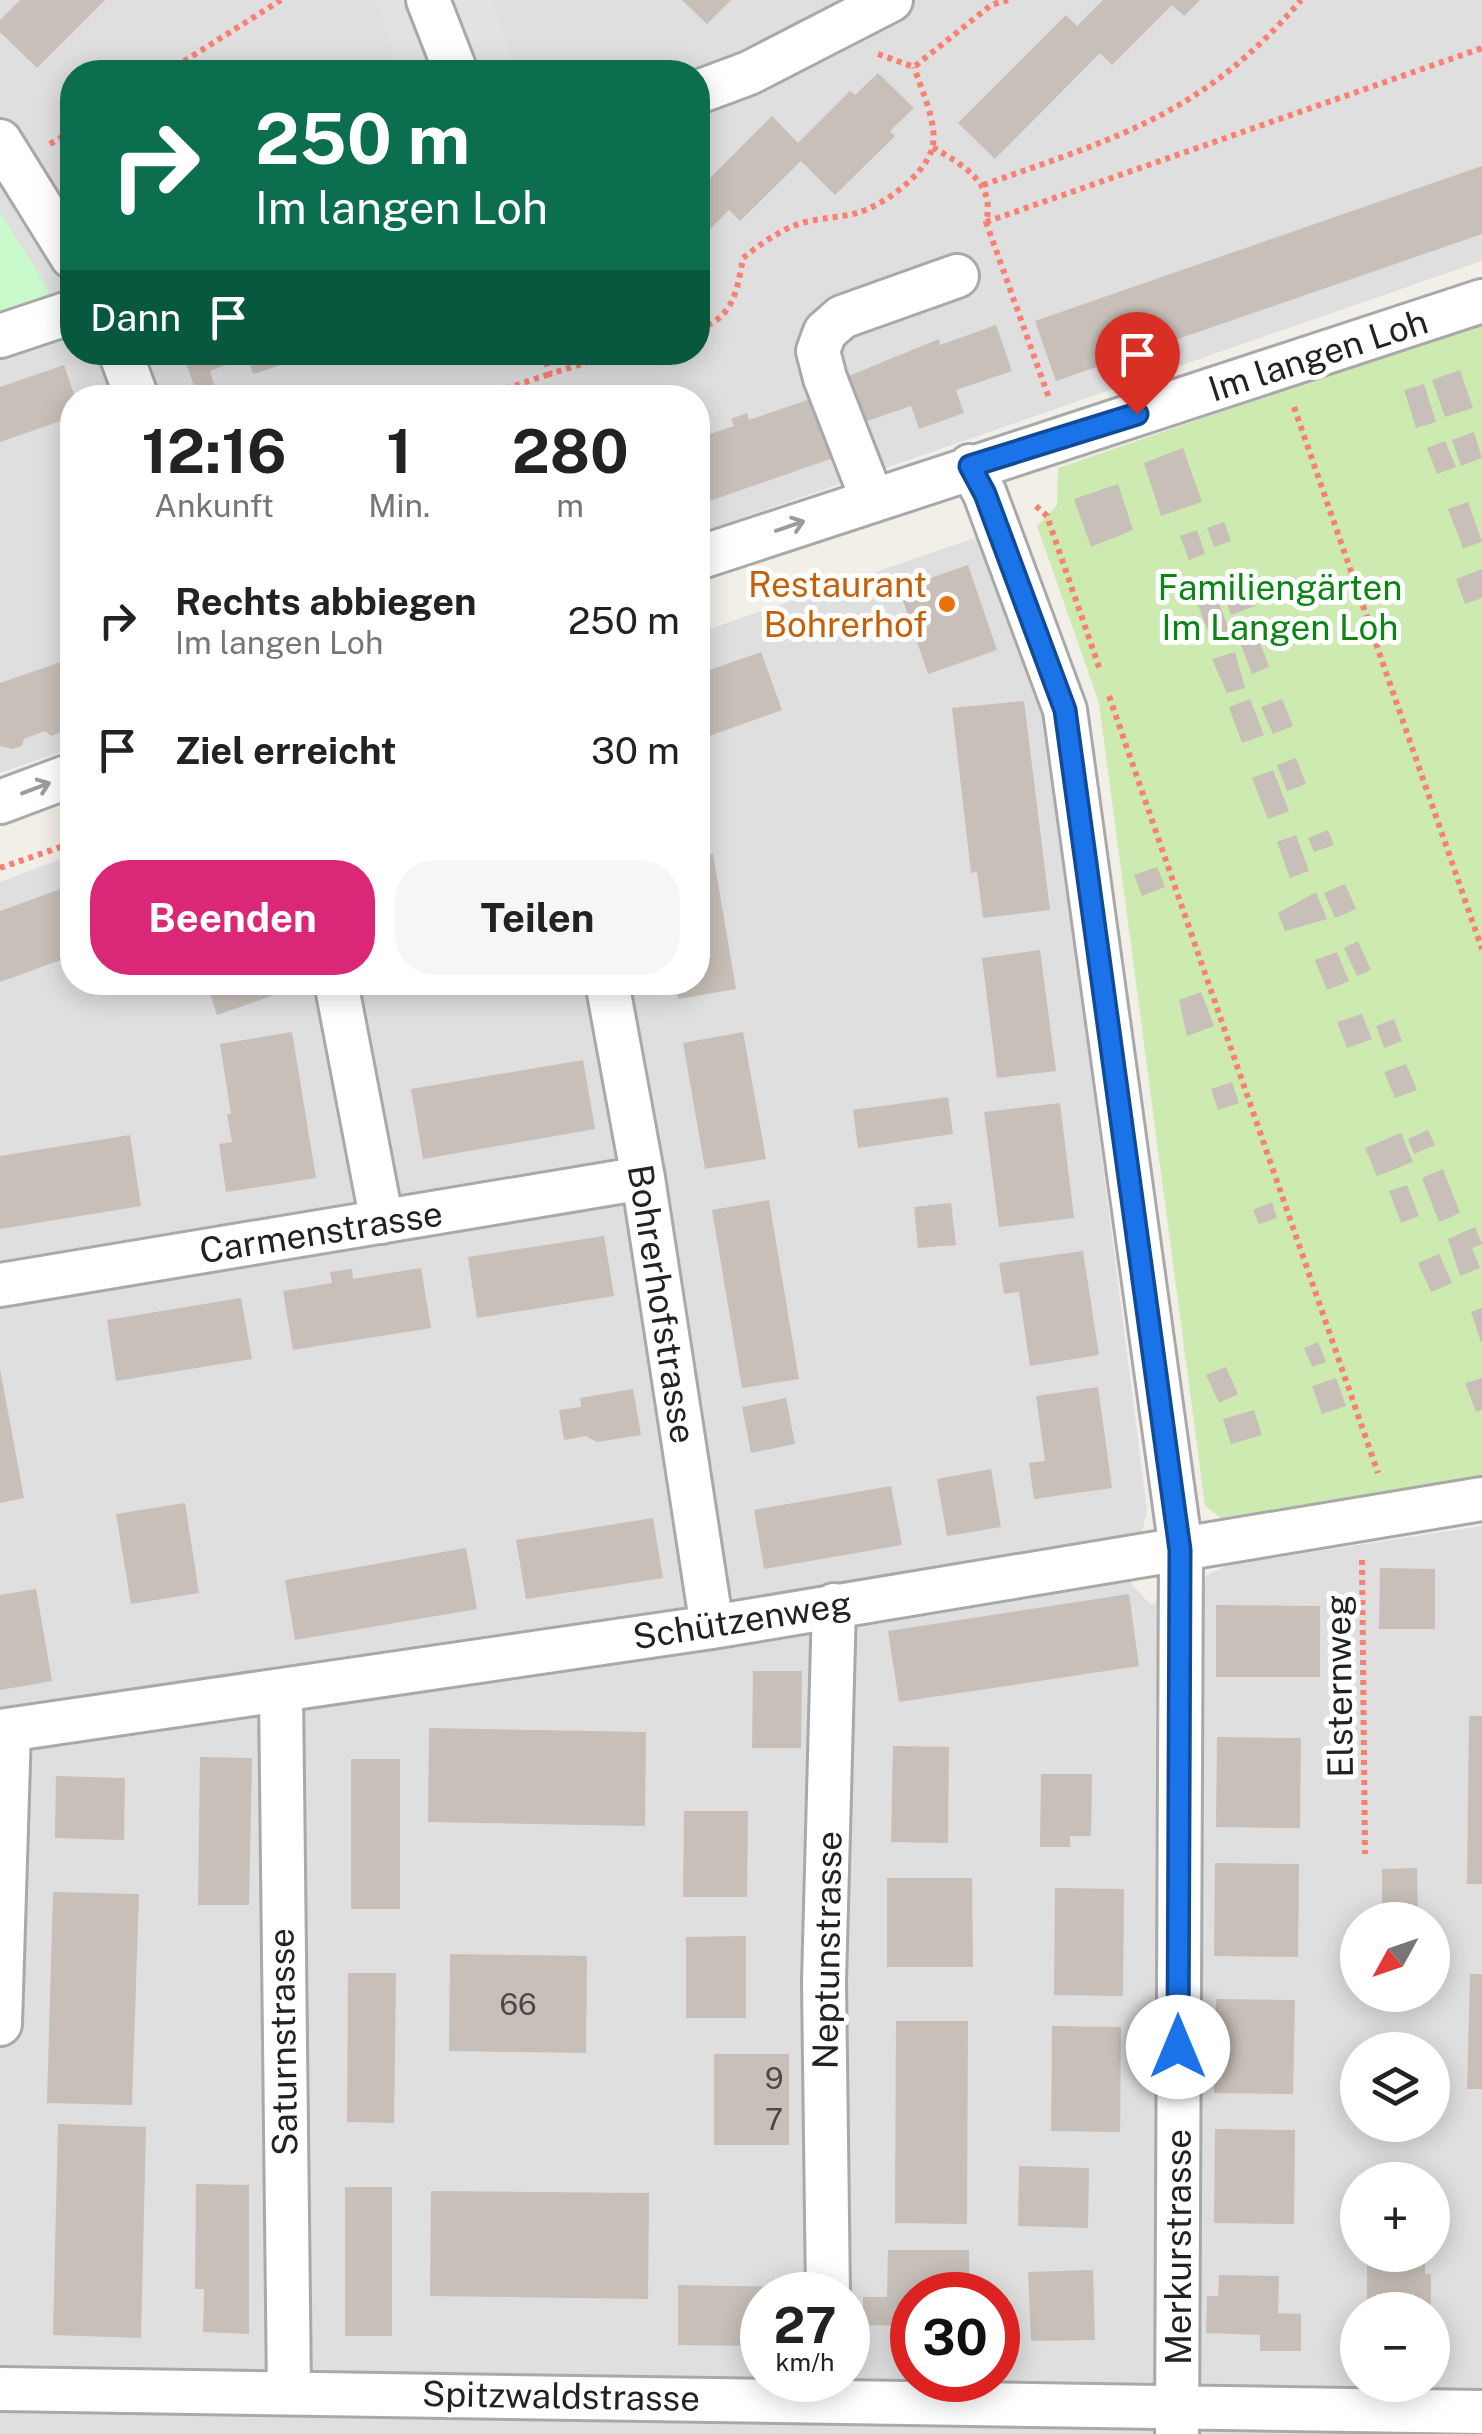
<!DOCTYPE html>
<html lang="de">
<meta charset="utf-8">
<style>
body{margin:0;font-family:"Public Sans",sans-serif;background:#f6f6f6;color:#222;height:100vh;display:flex;flex-direction:column;font-size:38px;white-space:nowrap}
*{box-sizing:border-box;margin:0}
p{font-size:32px;color:#767676}
.icon{flex:none;width:55px;height:55px;fill:none;stroke:currentColor;stroke-width:2;stroke-linecap:round;stroke-linejoin:round}
.map{position:relative;flex:1;overflow:hidden}
.panel{position:absolute;left:60px;top:385px;width:650px;height:610px;display:flex;flex-direction:column;background:#fff;border-radius:40px;box-shadow:0 5px 25px #0003}
.panel>*{flex:none}
.top-card{position:absolute;left:60px;top:60px;width:650px;height:305px;border-radius:40px;box-shadow:0 5px 25px #0003;background:#0b6e4f;color:#fff;overflow:hidden}
.needle{width:65px;rotate:230deg}
.tools{position:absolute;left:1340px;top:1902px;display:grid;gap:20px}
.tools a{display:grid;place-items:center;width:110px;height:110px;border-radius:50%;background:#fff;box-shadow:0 5px 25px #0003;font-size:50px}
.speed{position:absolute;left:740px;top:2272px;display:flex;gap:20px;font-size:50px;font-weight:700;text-align:center}
.speed>*{display:grid;place-content:center;width:130px;height:130px;border-radius:50%;background:#fff;box-shadow:0 5px 25px #0003;line-height:1}
.speed small{font-size:25px;font-weight:400}
.speed .limit{border:15px solid #d22;background:#fff;color:#111}
.pin{position:absolute;display:grid;place-items:center;width:85px;height:85px;color:#fff;margin:-102px -42px;border-radius:50% 50% 50% 0;rotate:-45deg;box-shadow:0 0 10px #0007}
.pin .icon{rotate:45deg}
.me{position:absolute;width:110px;margin:-55px;rotate:0deg;stroke-linejoin:round;filter:drop-shadow(0 0 8px #0008)}
.turn{display:flex;align-items:center;gap:35px;height:210px;padding:0 30px;font-size:45px}
.turn .icon{width:130px;height:130px;stroke-width:2.5}
.turn b{display:block;font-size:70px;line-height:85px}
.then{display:flex;align-items:center;height:95px;padding:0 30px;background:#0003;gap:20px;font-size:38px}
.eta{display:flex;justify-content:space-evenly;align-items:center;height:170px;text-align:center}
.eta b{font-size:60px;font-weight:700;line-height:70px}
.primary-button{display:flex;gap:20px;margin-top:auto;padding:20px 30px}
.primary-button a{flex:1;height:115px;border-radius:40px;background:#db2777;color:#fff;font-size:40px;font-weight:700;line-height:115px;text-align:center}
.primary-button a+a{background:#f6f6f6;color:#222}
ul{padding:0;list-style:none}
li{display:flex;align-items:center;gap:30px;height:130px;padding:0 30px}
li div{flex:1}
li b{display:block;font-size:38px}
li em{font-style:normal}
.map>svg:first-child{display:block}
.residential{fill:#e0dfdf;fill-rule:evenodd}
.grass{fill:#cdebb0}
.park{fill:#c8facc}
.parking{fill:#e2e2e2}
.building{fill:#c7bfb8}
.lines{fill:none;stroke-linecap:round;stroke-linejoin:round}
.minor-casing{stroke:#a9a9a9;stroke-width:48}
.path{stroke:#fa8072;stroke-width:6;stroke-dasharray:5 5;stroke-linecap:butt}
.minor{stroke:#fff;stroke-width:42}
.oneway{stroke:#9c9c9c}
.route-casing{stroke:#114b97;stroke-width:25}
.route{stroke:#1a73e8;stroke-width:18}
.food-dot{fill:#e8710a;stroke:#fff;stroke-width:4}
.labels{text-anchor:middle;dominant-baseline:central;stroke-width:10;stroke-linejoin:round;paint-order:stroke}
.number-label{font-size:30px;fill:#4b4948}
.street-label{font-size:35px;fill:#222;stroke:#fff}
.food-label{font-size:35px;fill:#c56008;stroke:#fff;text-anchor:end}
.park-label{font-size:35px;fill:#0c8416;stroke:#fff}
</style>
<div class="map">
<svg width="1482" height="2434" viewBox="0 0 1482 2434">
<rect width="100%" height="100%" fill="#f2efe9"/>
<path class="residential" d="M0 0H1482V261L698 533V398H72V748L0 773ZM72 72H698V352H72Z
M980 536 1046 720 1147 1510 1131 1584 1151 1605 1227 1565 1482 1526V2434H0V882L72 855V982H698V633ZM1358 1920H1432V1995H1358ZM1358 2050H1432V2125H1358ZM1358 2180H1432V2255H1358ZM762 2295H848V2380H762ZM912 2295H998V2380H912ZM1358 2310H1432V2385H1358Z"/>
<path class="grass" d="M1482 322V1483L1229 1524 1205 1506 1099 703 1037 526 1057 505 1058 468Z"/>
<path class="park" d="M0 212 48 289 45 299 0 314Z"/>
<path class="parking" d="M376 0H492L516 72H401Z"/>
<path class="building" d="M20 0H105L37 68 0 32V20Z
M682 0H731L707 24Z
M1103 0H1200L1184 16 1172 5 1112 65 1100 53 995 159 958 123 1066 15 1077 26Z
M878 73 914 108 890 131 895 136 835 195 801 161 740 221 729 210 698 241V176L705 183 772 116 798 143 850 91 855 95Z
M1482 166V234L1056 381 1035 321Z
M996 325 1012 371 956 390 964 413 919 429 911 406 855 425 839 380 939 339 940 345Z
M182 352H280L284 364 253 374 247 357 210 371 215 387 197 394Z
M64 365 75 398 72 417 0 442V387Z
M1460 370 1473 408 1445 417 1432 380Z
M1424 384 1436 422 1416 428 1404 390Z
M816 397 836 457 698 505V438L734 426 731 419 747 413 749 420Z
M1474 432 1482 458 1461 466 1452 440Z
M1445 441 1456 467 1437 474 1427 448Z
M1183 448 1202 502 1161 516 1144 463Z
M1118 484 1133 530 1091 547 1074 499Z
M1468 502 1482 542 1463 548 1448 509Z
M1224 522 1231 541 1214 547 1207 528Z
M1197 530 1205 554 1189 560 1180 536Z
M968 565 997 650 928 674 899 589Z
M1482 569V598L1465 604 1456 579Z
M1241 573 1255 606 1231 615 1219 581Z
M1208 592 1213 603 1218 601 1230 632 1211 639 1195 598Z
M1255 628 1269 667 1252 674 1237 635Z
M72 646V722L63 725 61 732 51 736 45 731 24 739 22 746 12 749 0 746V683L72 658 68 647Z
M761 652 782 710 698 740V674Z
M1235 652 1245 688 1227 693 1212 659Z
M1250 699 1264 735 1242 743 1229 707Z
M1282 699 1293 726 1273 734 1261 707Z
M1024 701 1050 910 983 918 977 872 971 873 952 708Z
M1296 758 1306 784 1287 791 1277 765Z
M1273 770 1289 811 1268 819 1252 778Z
M1328 830 1334 845 1314 852 1308 838Z
M1296 835 1309 871 1290 878 1277 842Z
M713 854 736 989 678 999 676 982H698V856Z
M1157 867 1165 887 1142 896 1134 875Z
M1345 884 1356 909 1335 918 1324 893Z
M72 885V956L0 982V911Z
M1316 892 1327 919 1285 931 1278 913Z
M1358 941 1371 970 1357 976 1344 948Z
M1040 950 1056 1071 997 1078 982 958Z
M1337 952 1349 981 1327 990 1315 960Z
M206 982H280L283 992 217 1015Z
M1201 992 1214 1026 1187 1036 1179 1000Z
M1362 1014 1372 1039 1347 1048 1337 1022Z
M1394 1019 1402 1041 1384 1048 1376 1026Z
M292 1032 316 1178 226 1192 219 1144 232 1142 227 1114H231L220 1044Z
M743 1032 766 1159 705 1169 683 1043Z
M583 1060 595 1129 423 1159 411 1089Z
M1406 1064 1417 1090 1395 1098 1384 1072Z
M1232 1082 1239 1103 1218 1110 1211 1089Z
M948 1097 953 1134 858 1148 853 1110Z
M1060 1103 1074 1218 999 1227 984 1112Z
M1428 1130 1435 1145 1414 1154 1408 1139Z
M1401 1133 1413 1162 1377 1176 1365 1148Z
M130 1135 141 1206 0 1229V1156Z
M1443 1169 1460 1213 1439 1222 1422 1178Z
M1407 1185 1419 1216 1401 1223 1389 1191Z
M769 1200 799 1379 742 1388 712 1210Z
M1272 1202 1277 1218 1259 1224 1253 1210Z
M951 1203 956 1245 918 1248 914 1207Z
M1475 1227 1482 1244 1472 1248 1480 1268 1460 1276 1448 1239Z
M604 1236 614 1296 477 1318 468 1257Z
M1083 1251 1099 1355 1030 1366 1019 1292 1004 1294 999 1263Z
M1439 1254 1452 1283 1431 1292 1418 1263Z
M421 1268 431 1328 293 1350 283 1291 332 1283 330 1272 352 1269 353 1279Z
M241 1298 252 1359 116 1381 107 1320Z
M1482 1308V1342H1481L1471 1312Z
M1318 1342 1326 1362 1312 1367 1304 1348Z
M1226 1367 1238 1394 1219 1403 1206 1375Z
M0 1369 24 1498 0 1503Z
M1336 1378 1346 1406 1322 1414 1312 1386Z
M1482 1378V1410L1476 1412 1465 1383Z
M1098 1387 1112 1488 1034 1499 1029 1463 1045 1461 1036 1396Z
M633 1389 641 1435 597 1442 586 1436 564 1440 559 1410 581 1407 580 1398Z
M786 1398 795 1444 751 1453 742 1407Z
M1254 1410 1262 1435 1231 1444 1223 1419Z
M991 1469 1001 1527 947 1536 937 1479Z
M891 1486 902 1545 764 1569 754 1510Z
M185 1503 199 1593 131 1604 116 1514Z
M653 1518 663 1578 526 1599 516 1540Z
M466 1548 477 1609 295 1640 285 1580Z
M1380 1568 1435 1569V1629H1379Z
M36 1589 52 1681 0 1690V1595Z
M1129 1594 1139 1666 899 1702 888 1631Z
M1216 1605 1320 1606V1677H1216Z
M753 1671H802L801 1748H752Z
M1469 1716H1482V1884H1467Z
M429 1728 646 1732 645 1826 428 1822Z
M1217 1737 1301 1738 1300 1828 1216 1827Z
M893 1746 949 1747 948 1843 891 1842Z
M200 1757 252 1758 249 1905H198Z
M351 1759H400V1909H351Z
M1041 1774H1092L1091 1836H1070V1847H1040Z
M56 1776 125 1778 124 1840 55 1838Z
M684 1811H748L747 1897H683Z
M1215 1863 1299 1864 1298 1957 1214 1956Z
M1417 1868 1418 1920H1382V1869Z
M887 1878H972L973 1967H887Z
M1055 1888 1124 1889 1123 1996 1054 1995Z
M53 1892 139 1894 132 2105 47 2103Z
M746 1936V2018H686V1937Z
M450 1954 587 1956 586 2053 449 2051Z
M348 1973H396L394 2123 347 2122Z
M1470 1974H1482V2089H1467Z
M1216 1999 1295 2000 1293 2094 1214 2093Z
M896 2021H968L967 2224 895 2223Z
M1052 2026 1121 2027 1120 2132 1051 2131Z
M714 2054H789V2145H714Z
M58 2124 146 2127 141 2338 53 2335Z
M1215 2129 1295 2130 1294 2224 1214 2223Z
M1019 2166 1089 2168 1088 2228 1018 2226Z
M196 2184 249 2185V2334L203 2332 204 2289H195Z
M345 2187H392V2336H345Z
M431 2191 649 2193 648 2299 430 2296Z
M888 2250H969V2295H912V2326L863 2325V2297H887Z
M1367 2255H1425V2274H1431V2310H1367Z
M1093 2270 1095 2340 1031 2341 1028 2272Z
M1219 2275 1279 2276 1278 2313 1301 2314V2351H1260V2335L1206 2333 1207 2296H1218Z
M678 2285 784 2287V2295H762V2346L678 2345Z"/>
<g class="lines">
<g class="minor-casing">
<path id="minor" d="M428 0 456 72
M698 92 749 73 891 0
M0 141 72 257
M0 336 72 312
M120 352 137 398
M970 466 985 494 1065 710 1181 1550 1177 2434
M872 499 825 378 818 351 825 332 842 317 957 276
M698 558 1482 301
M0 802 72 775
M336 982 382 1222
M607 982 643 1178 712 1627
M0 1285 643 1178
M281 1692 289 2392
M0 1731 712 1627 1482 1499
M0 2024 9 1730
M828 2295 824 1982 834 1605
M0 2389 1482 2412"/>
</g>
<path class="path" d="M878 54 914 67 991 5 1008 0
M167 72 281 0
M50 144 72 131
M933 147C963 166 996 182 986 222L1049 398
M983 185C1119 137 1204 114 1301 0
M986 222 1482 48
M698 329C733 318 737 292 743 258 758 246 777 232 796 225 815 218 837 218 857 213 882 206 924 176 932 149 939 126 921 89 914 67
M543 352 550 374 620 352
M477 398 550 374
M1294 407 1482 949
M1036 506 1047 516 1100 670
M1109 696 1378 1473
M0 868 72 843
M1362 1560 1365 1854"/>
<use href="#minor" class="minor"/>
</g>
<defs><path id="oneway-shaft" d="M-6 0H5M1.5-3L5.5 0L1.5 3" fill="none" stroke-width="1.6" stroke-linecap="round" stroke-linejoin="round" transform="scale(2.5)"/></defs>
<g class="oneway">
<use href="#oneway-shaft" transform="translate(790 526) rotate(-19)"/>
<use href="#oneway-shaft" transform="translate(36 788) rotate(-21)"/>
</g>
<g class="lines">
<g class="route-casing">
<path id="route" d="M1137 414 970 466 985 494 1065 710 1180 1550 1178 2047"/>
</g>
<use href="#route" class="route"/>
</g>
<circle class="food-dot" cx="947" cy="604" r="10"/>
<g class="labels">
<g class="number-label">
<text x="518" y="2004">66</text>
<text x="774" y="2078">9</text>
<text x="774" y="2119">7</text>
</g>
<g class="street-label">
<text transform="translate(1318 355) rotate(-18)">Im langen Loh</text>
<text transform="translate(321 1232) rotate(-9)">Carmenstrasse</text>
<text transform="translate(662 1304) rotate(81)">Bohrerhofstrasse</text>
<text transform="translate(742 1620) rotate(-9)">Schützenweg</text>
<text transform="translate(1339 1686) rotate(-91)">Elsternweg</text>
<text transform="translate(827 1950) rotate(-89)">Neptunstrasse</text>
<text transform="translate(283 2042) rotate(-91)">Saturnstrasse</text>
<text transform="translate(1178 2247) rotate(-90)">Merkurstrasse</text>
<text transform="translate(561 2396) rotate(1)">Spitzwaldstrasse</text>
</g>
<g class="food-label">
<text x="927" y="584">Restaurant<tspan x="927" dy="40">Bohrerhof</tspan></text>
</g>
<g class="park-label">
<text x="1280" y="587">Familiengärten<tspan x="1280" dy="40">Im Langen Loh</tspan></text>
</g>
</g>
</svg>
<div class="tools">
<a><svg class="needle" viewBox="-14 -14 28 28"><path d="M0-13l5 13h-10z" fill="#e53935"/><path d="M0 13l5-13h-10z" fill="#767676"/></svg></a>
<a><svg class="icon" aria-label="layers" viewBox="0 0 24 24"><path d="M12 4l9 5-9 5-9-5zM3 14l9 5 9-5"/></svg></a>
<a>+</a>
<a>−</a>
</div>
<div class="speed"><div>27<small>km/h</small></div><div class="limit">30</div></div>
<div class="pin" style="left:1137px;top:414px;background:#d93025"><svg class="icon" aria-label="arrive" viewBox="0 0 24 24"><path d="M6 21V4h12l-3 4 3 4H6"/></svg></div>
<svg class="me" style="left:1178px;top:2047px" viewBox="-20 -20 40 40"><circle r="19" fill="#fff"/><path d="M0-13L10 11 0 6-10 11z" fill="#1a73e8"/></svg>
<div class="top-card">
<div class="turn"><svg class="icon" aria-label="right" viewBox="0 0 24 24"><path d="M7 20v-9h11M14 6l5 5-5 5"/></svg><div><b>250 m</b>Im langen Loh</div></div>
<div class="then">Dann<svg class="icon" aria-label="arrive" viewBox="0 0 24 24"><path d="M6 21V4h12l-3 4 3 4H6"/></svg></div>
</div>
<section class="panel">
<div class="eta">
<div><b>12:16</b><p>Ankunft</p></div>
<div><b>1</b><p>Min.</p></div>
<div><b>280</b><p>m</p></div>
</div>
<ul>
<li><svg class="icon" aria-label="right" viewBox="0 0 24 24"><path d="M7 20v-9h11M14 6l5 5-5 5"/></svg><div><b>Rechts abbiegen</b><p>Im langen Loh</p></div><em>250 m</em></li>
<li><svg class="icon" aria-label="arrive" viewBox="0 0 24 24"><path d="M6 21V4h12l-3 4 3 4H6"/></svg><div><b>Ziel erreicht</b></div><em>30 m</em></li>
</ul>
<div class="primary-button"><a>Beenden</a><a>Teilen</a></div>
</section>
</div>
